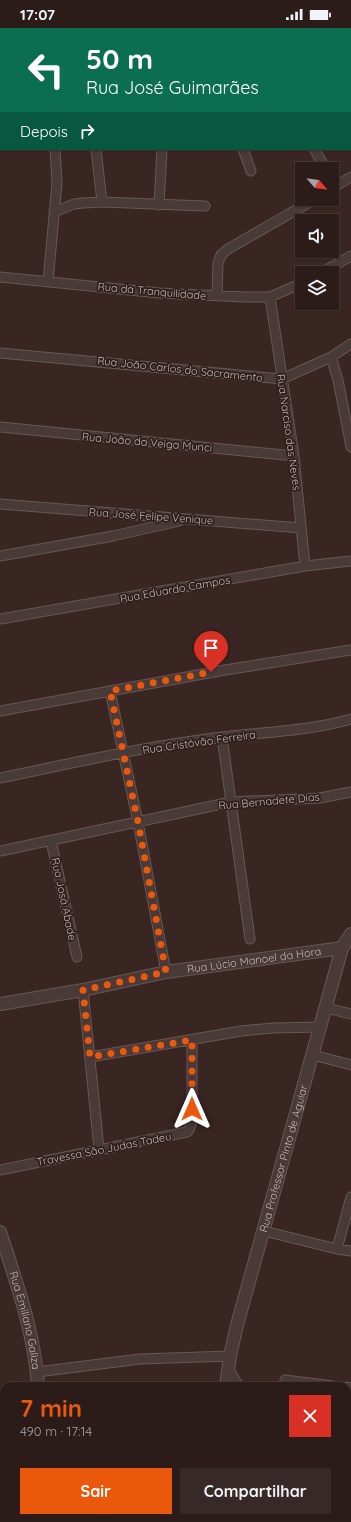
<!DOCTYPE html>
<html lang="pt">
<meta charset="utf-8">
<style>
body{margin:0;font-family:Quicksand,sans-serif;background:#372927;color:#f1f3f6;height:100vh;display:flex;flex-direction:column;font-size:15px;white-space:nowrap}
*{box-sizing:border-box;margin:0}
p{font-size:13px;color:#a6a1a2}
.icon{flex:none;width:22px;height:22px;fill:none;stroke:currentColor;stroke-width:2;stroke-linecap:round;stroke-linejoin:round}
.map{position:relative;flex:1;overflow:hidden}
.sheet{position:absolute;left:0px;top:1354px;width:351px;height:140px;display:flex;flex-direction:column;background:#2b1c1a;border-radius:12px 12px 0 0;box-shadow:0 1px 3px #0004,0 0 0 1px #473a39}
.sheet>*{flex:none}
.top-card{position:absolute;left:0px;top:0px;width:351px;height:122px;box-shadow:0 1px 3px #0004,0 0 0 1px #473a39;background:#0b6e4f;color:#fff;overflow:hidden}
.needle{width:26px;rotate:118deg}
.tools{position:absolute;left:295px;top:134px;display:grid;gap:8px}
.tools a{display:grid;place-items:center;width:44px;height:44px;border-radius:0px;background:#2b1c1a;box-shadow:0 1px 3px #0004,0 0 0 1px #473a39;font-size:20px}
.pin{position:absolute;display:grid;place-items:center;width:34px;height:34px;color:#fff;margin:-41px -17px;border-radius:50% 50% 50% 0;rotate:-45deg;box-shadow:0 0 4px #0007}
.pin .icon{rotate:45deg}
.me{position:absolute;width:44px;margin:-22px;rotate:0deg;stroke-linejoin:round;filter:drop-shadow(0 0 3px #0008)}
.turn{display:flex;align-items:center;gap:14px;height:84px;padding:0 20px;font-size:18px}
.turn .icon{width:52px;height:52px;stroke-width:2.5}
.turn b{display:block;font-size:28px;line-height:34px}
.then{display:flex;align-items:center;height:38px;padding:0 20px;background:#0003;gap:8px;font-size:15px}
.round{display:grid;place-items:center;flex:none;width:42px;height:42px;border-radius:0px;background:#372927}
.summary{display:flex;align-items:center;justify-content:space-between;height:68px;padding:0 20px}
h1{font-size:24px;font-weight:700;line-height:30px;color:#ea580c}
.cta{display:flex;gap:8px;margin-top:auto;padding:8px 20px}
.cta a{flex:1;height:46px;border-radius:0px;background:#ea580c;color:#fff;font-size:16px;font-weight:700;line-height:46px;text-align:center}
.cta a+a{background:#372927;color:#f1f3f6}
.status{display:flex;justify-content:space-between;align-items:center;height:28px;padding:0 20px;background:#2b1c1a;direction:ltr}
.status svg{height:11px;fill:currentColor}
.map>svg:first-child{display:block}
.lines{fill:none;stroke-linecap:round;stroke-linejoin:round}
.minor-casing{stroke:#675755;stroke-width:11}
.tertiary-casing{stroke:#675755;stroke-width:14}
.minor{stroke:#493937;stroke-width:9}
.tertiary{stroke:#493937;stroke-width:12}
.route{stroke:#ea580c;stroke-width:7;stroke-dasharray:0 12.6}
.labels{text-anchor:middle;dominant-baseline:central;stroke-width:3.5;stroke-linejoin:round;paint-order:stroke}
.street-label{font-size:11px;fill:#c5b5b2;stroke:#2e1e1c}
</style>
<div class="status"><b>17:07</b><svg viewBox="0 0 49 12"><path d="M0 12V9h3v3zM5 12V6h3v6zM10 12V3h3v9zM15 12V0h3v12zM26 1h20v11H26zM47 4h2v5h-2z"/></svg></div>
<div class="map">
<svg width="351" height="1494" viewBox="0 0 351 1494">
<rect width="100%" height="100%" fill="#392623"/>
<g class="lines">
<g class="minor-casing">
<path id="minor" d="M52 0V1
M336 0 338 1
M348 1 350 0
M350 21 351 23
M0 115H1
M96 121 102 174
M243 121 251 143
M314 121 326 141
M332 160 351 149
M159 177 162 121
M54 184 74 176 83 175 102 174 205 178
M321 245 351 228
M0 249 159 265 245 269H270L302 255
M48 254 57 155 55 121
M217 268 218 235 221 227 228 221 315 171
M270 269 294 428 305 538
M0 325 282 351 331 329 351 316
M331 329 338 352 351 419
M0 399 294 428
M0 476 301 500
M0 528 113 508 179 493
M0 591 305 538 351 533
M110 663 138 794 166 944
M0 683 225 642 351 622
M222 709 250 911
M0 750C73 735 147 718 222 709 265 704 309 703 351 691
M51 813 77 929
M0 823 231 774 320 770 351 764
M83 962 99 1121
M326 980 351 986
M313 1027 351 1037
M90 1029 241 1003 273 1000 321 999
M0 1142 187 1104 189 1102 192 1093V1012
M264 1203 337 1221 351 1223
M337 1221 351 1169
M228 1341 239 1358
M37 1344 140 1331 230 1328
M285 1352 333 1358
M347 1359 351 1360
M347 1392 351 1394
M264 1490 266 1494"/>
</g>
<g class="tertiary-casing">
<g id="tertiary">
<path id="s1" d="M0 976 83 962 166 944 342 920"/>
<path id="s2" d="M0 1204C17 1256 34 1303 38 1358"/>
<path id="s3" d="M226 1358 230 1328 237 1297 342 920 351 906"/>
<path d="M47 1490 48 1494"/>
<path d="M195 1494 197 1490"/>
</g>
</g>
<use href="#minor" class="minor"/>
<use href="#tertiary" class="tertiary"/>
</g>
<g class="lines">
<path class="route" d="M192 1081V1012L90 1029 83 962 166 944 138 794 110 663 211 644"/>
</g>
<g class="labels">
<g class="street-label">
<text transform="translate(152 263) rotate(5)">Rua da Tranquilidade</text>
<text transform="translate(180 341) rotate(6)">Rua João Carlos do Sacramento</text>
<text transform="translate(289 404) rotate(82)">Rua Narciso das Neves</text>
<text transform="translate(147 414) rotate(5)">Rua João da Veiga Munci</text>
<text transform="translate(151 488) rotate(4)">Rua José Felipe Venique</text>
<text transform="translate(175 561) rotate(-10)">Rua Eduardo Campos</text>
<text transform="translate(199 714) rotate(-8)">Rua Cristóvão Ferreira</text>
<text transform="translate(269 773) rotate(-5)">Rua Bernadete Dias</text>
<text transform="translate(64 871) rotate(78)">Rua Josá Abade</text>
<text stroke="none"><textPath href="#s1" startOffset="258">Rua Lúcio Manoel da Hora</textPath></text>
<text transform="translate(104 1121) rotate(-11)">Travessa São Judas Tadeu</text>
<text stroke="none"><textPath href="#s3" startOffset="235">Rua Professor Pinto de Aguiar</textPath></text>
<text stroke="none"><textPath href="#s2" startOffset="92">Rua Emiliano Galiza</textPath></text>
</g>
</g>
</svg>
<div class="tools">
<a><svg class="needle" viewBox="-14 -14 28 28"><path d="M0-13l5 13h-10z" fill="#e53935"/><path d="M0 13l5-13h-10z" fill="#a6a1a2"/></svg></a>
<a><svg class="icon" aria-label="sound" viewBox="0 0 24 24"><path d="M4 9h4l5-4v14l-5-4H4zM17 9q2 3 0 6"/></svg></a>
<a><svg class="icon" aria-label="layers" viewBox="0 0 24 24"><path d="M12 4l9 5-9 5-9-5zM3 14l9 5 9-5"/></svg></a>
</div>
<div class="pin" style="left:211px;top:644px;background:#d93025"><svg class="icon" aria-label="arrive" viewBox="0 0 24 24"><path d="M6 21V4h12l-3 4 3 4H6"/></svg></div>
<svg class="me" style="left:192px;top:1081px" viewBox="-20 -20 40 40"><path d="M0-17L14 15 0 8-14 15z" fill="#ea580c" stroke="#fff" stroke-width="4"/></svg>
<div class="top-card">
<div class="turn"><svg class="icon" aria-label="left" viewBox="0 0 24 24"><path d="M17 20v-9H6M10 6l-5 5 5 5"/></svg><div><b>50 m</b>Rua José Guimarães</div></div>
<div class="then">Depois<svg class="icon" aria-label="right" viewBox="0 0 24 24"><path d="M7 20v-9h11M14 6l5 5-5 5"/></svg></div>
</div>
<section class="sheet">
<div class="summary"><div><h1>7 min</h1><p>490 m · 17:14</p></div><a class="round" style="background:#d93025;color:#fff"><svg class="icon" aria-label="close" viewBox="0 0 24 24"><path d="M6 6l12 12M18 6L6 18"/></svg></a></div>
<div class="cta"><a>Sair</a><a>Compartilhar</a></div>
</section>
</div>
